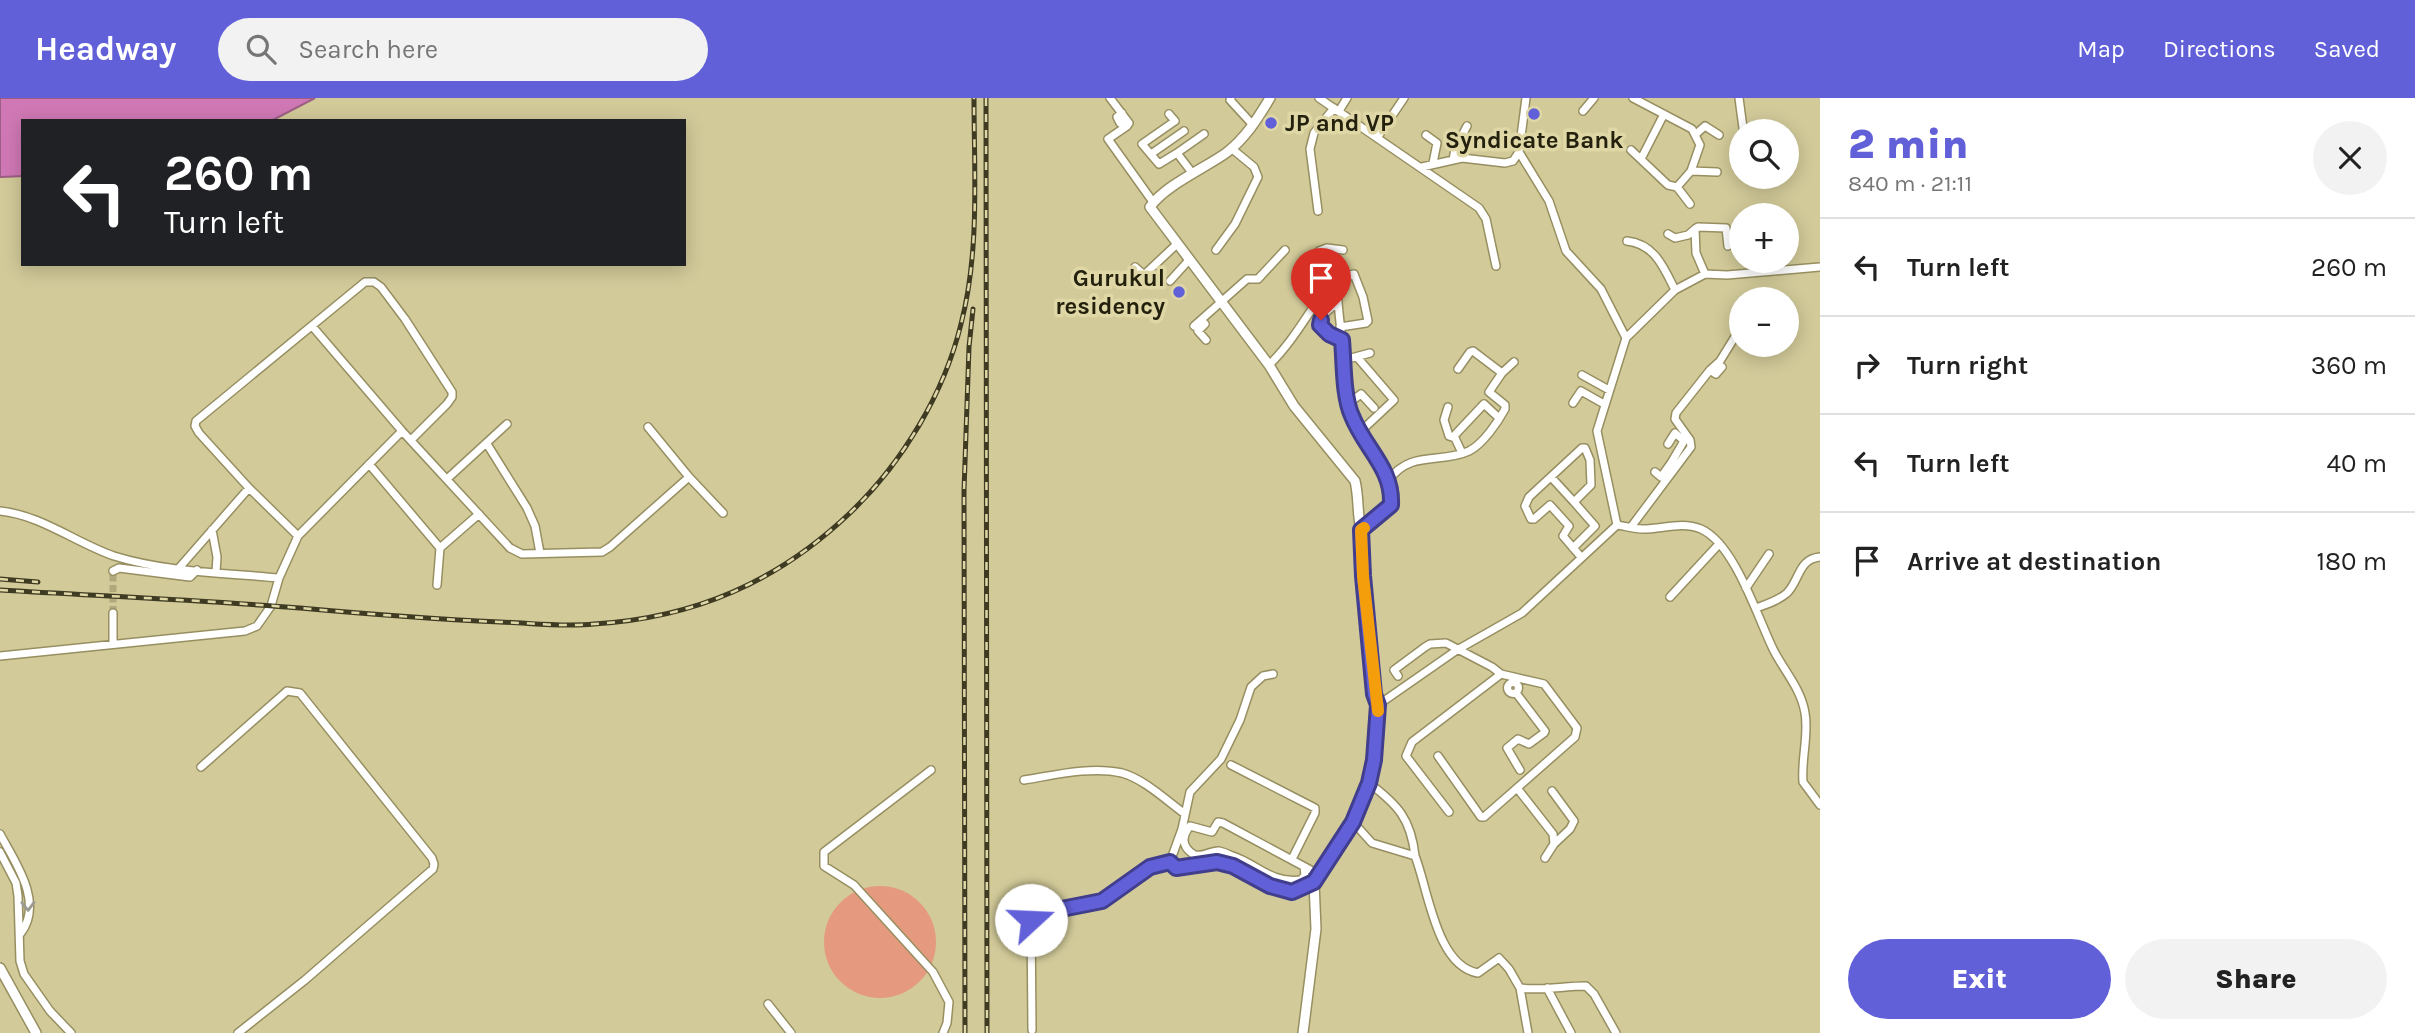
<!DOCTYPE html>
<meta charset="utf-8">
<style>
body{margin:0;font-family:Karla,sans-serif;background:#f2f2f2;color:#222;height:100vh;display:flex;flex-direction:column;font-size:26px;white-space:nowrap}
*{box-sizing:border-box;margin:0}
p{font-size:23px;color:#767676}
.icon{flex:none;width:38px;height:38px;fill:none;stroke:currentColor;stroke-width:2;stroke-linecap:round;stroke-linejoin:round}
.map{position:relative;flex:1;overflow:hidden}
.side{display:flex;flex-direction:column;background:#fff;width:595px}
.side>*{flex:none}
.banner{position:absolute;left:21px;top:21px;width:665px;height:147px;border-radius:0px;box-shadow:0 4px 18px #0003;background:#202124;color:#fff;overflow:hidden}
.tools{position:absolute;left:1729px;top:21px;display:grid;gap:14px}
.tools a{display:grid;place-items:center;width:70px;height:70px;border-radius:50%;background:#fff;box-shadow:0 4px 18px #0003;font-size:35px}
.pin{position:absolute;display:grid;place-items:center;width:60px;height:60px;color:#fff;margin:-72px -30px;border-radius:50% 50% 50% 0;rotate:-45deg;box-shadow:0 0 7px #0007}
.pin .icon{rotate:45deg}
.me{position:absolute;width:77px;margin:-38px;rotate:70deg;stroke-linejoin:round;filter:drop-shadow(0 0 5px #0008)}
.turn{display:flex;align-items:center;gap:24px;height:147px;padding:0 28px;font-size:32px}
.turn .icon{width:91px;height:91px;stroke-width:2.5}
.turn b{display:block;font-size:49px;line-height:60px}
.round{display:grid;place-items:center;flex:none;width:74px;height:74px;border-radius:37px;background:#f2f2f2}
.head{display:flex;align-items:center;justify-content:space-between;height:119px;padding:0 28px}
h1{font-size:42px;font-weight:800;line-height:52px;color:#6260d9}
.action{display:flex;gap:14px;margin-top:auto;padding:14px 28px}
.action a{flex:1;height:80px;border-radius:42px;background:#6260d9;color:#fff;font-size:28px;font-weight:800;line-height:80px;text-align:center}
.action a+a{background:#f2f2f2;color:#222}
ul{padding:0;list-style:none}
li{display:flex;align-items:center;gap:21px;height:98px;padding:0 28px;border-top:2px solid #e0e0e0}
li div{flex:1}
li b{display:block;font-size:26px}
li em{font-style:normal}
header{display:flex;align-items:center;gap:42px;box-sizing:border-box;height:98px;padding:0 35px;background:#6260d9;color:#fff}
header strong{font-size:33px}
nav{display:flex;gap:38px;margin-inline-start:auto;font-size:24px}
.search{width:490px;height:63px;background:#f2f2f2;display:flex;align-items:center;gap:18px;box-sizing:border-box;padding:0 24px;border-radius:38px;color:#767676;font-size:26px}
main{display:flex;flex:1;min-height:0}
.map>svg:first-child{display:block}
.green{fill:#e59a80}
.water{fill:#d078b5;stroke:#9c5e83;stroke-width:2}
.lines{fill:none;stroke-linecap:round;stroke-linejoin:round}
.minor-tunnel{stroke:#afa87d;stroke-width:7;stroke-dasharray:7 3.5;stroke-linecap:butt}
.minor-casing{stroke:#978f61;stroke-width:10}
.tertiary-casing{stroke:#978f61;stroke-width:12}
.minor{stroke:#fff;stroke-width:7}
.tertiary{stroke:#fff;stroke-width:9}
.rail-casing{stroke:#3f3b23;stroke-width:5}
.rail{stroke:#dfd7a6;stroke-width:2.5;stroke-dasharray:8;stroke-linecap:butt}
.oneway{stroke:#9c9b92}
.route-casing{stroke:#403e8d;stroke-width:18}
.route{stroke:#6260d9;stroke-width:12}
.slow{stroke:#f59e0b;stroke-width:12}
.poi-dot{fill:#6260d9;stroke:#dfd7a6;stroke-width:2.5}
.labels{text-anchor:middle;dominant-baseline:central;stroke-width:7;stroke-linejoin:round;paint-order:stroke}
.poi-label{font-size:24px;font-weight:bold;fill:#23200d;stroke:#dfd7a6;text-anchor:start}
</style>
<header>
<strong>Headway</strong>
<div class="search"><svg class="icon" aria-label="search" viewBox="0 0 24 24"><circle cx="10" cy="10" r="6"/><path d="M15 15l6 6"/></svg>Search here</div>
<nav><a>Map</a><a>Directions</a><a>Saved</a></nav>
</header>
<main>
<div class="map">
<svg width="1820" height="935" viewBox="0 0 1820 935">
<rect width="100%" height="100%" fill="#d2ca99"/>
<path class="green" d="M824 844a56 56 0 1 1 112 0a56 56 0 1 1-112 0Z"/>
<path class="water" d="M0 0H315L271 23H23V78L2 79H0Z"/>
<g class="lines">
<path class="minor-tunnel" d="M113 515V473"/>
<g class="minor-casing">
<path id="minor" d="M1110 0 1129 25 1127 28 1108 41 1153 104
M1231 0 1230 2 1253 27
M1319 0 1479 110 1486 121 1496 168
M1739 0 1743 30
M1339 13 1347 0
M1583 13 1594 0
M1122 15 1117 19 1120 25 1126 21
M1169 16 1175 23 1142 46 1159 66 1177 55
M1696 36 1705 28 1719 37
M1426 37 1437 45 1433 65
M1377 40 1404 0
M1631 52 1668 87 1677 89 1691 73 1700 47 1692 31 1633 0
M1519 54 1549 103 1566 153 1601 191 1626 240
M1151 56 1184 33
M1641 61 1664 16
M1453 62 1455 51 1467 28
M1422 69 1462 60 1505 65 1513 63 1519 54 1526 0
M1691 73 1717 74
M1193 76 1177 55 1204 36
M1677 89 1690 106
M1318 113 1310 51 1314 35 1334 10
M1695 131 1698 129 1726 130 1728 148
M1668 136 1675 140 1688 137 1695 131 1696 155 1705 176
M1627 143C1655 146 1664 170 1675 192
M1327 150 1343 152
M1216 152 1235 126 1258 79 1254 69 1231 50
M1135 169 1143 176H1145L1177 146
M1170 183 1189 162
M1331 184 1346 175
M1338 204 1324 216 1320 227 1329 236 1342 242
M1201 222 1205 226 1198 233 1206 242
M312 228 402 333
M1194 228 1247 181H1258L1285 152
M1340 229 1366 225 1368 223 1363 199 1354 176 1350 177 1337 194C1339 217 1342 241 1344 264 1346 281 1346 298 1350 313 1359 350 1393 365 1391 407L1361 432
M1357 259 1394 302 1360 334
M1344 262 1370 255
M1269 267C1294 243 1310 211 1331 184L1327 150 1319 153 1310 166
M1458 271 1470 254 1473 253 1502 275
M1710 272 1716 276 1722 269
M1582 277 1609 292
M1349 305 1361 296 1374 310
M1573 305 1581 293 1604 306
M1448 309 1444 322 1449 338 1455 340 1462 355
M648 329 689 379 723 415
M1453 339 1484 306 1499 320
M487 346 527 410 535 428 540 455
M1668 346 1675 335 1684 343 1671 365
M369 366 440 450 437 487
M1655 374 1661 379 1671 365 1674 367
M1551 379 1574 404
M447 381 507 326
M1389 382C1410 352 1441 366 1469 353 1483 346 1498 324 1505 311V307L1489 294 1502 275 1514 264
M0 413C41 417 76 445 114 458 165 474 226 475 279 480
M1617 427 1597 333 1626 240 1675 192 1705 176 1727 177 1820 169
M1631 429 1691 349 1690 342 1675 321 1676 315 1710 272 1720 263 1741 229
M212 432 217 459 216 474
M298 438 249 390 199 335 195 328 196 323 365 184H374L381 189 405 221 452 294V299L447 306 411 342
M440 450 479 416
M1573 450 1595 428 1574 404 1591 387 1590 362 1585 350H1582L1529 399 1525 408 1531 421H1534L1550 407 1569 428 1563 438 1581 459
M179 470 249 390
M113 473 119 470 190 479 197 472
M1746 490 1769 456
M1670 499 1719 446
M1756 510C1767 506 1778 503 1787 495 1800 482 1798 461 1820 459
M113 546V515
M0 558 245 533 257 528 271 508 279 480 298 438 402 333 510 450 522 456 602 454 610 449 689 379
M1273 576 1263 578 1251 589 1240 622 1221 661 1190 694 1182 731 1170 764 1176 770 1217 764 1233 768 1270 788 1292 794 1314 784
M1398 578 1394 572 1425 549 1430 546 1446 545 1492 569 1501 576 1544 586 1577 630 1575 639 1484 719H1481L1438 658
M1507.5 590a5.5 5.5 0 1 1 11 0a5.5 5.5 0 1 1-11 0Z
M1516 595 1545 633 1544 635 1529 646 1518 641 1507 650 1520 672
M1378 607 1457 552 1522 515 1617 427C1625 428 1634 431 1643 431 1663 431 1682 423 1701 431 1735 446 1758 521 1774 553 1785 574 1801 591 1805 615 1809 637 1801 661 1803 684L1820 707
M1231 667 1315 710V715L1292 761
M201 669 287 593 300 595 432 760 434 766 433 771 305 882 238 935
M931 672 824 754V768L854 787 933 874 949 904 947 925 943 935
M1024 682C1055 677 1091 668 1122 675 1144 681 1167 703 1185 716
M1369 685C1398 707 1411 721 1415 758
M1517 690 1553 736 1554 746 1545 760
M1552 693 1574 723 1570 731 1554 746
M1449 714 1406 658 1412 644 1501 576
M1353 724 1372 745 1415 758C1428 790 1436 868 1478 875L1499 860 1509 871 1520 890C1541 893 1564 888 1586 888L1594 896 1616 935
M0 736C15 764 44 804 21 835
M0 754 16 785 18 798 20 863 24 876 50 913 71 935
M1304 769 1305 777 1301 782C1270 786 1257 765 1230 757 1226 755 1223 754 1219 753 1210 752 1202 761 1193 756 1181 748 1182 738 1190 728L1212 734 1218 724 1223 725 1318 776
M1520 890 1528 935
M1547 890 1571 935
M768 906 791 935
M1032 932 1031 817 1102 803 1150 769 1170 764"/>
</g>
<g class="tertiary-casing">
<path id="tertiary" d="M1270 0C1258 20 1245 41 1226 55 1205 70 1164 88 1150 109L1269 267 1294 308 1355 383C1359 399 1357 415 1361 432L1374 596 1378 622 1369 685 1353 724 1314 784 1316 831 1303 935
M0 870 36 935"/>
</g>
<use href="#minor" class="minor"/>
<use href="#tertiary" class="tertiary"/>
<g class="rail-casing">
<path id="rail" d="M986 0 987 935
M0 481 38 484
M0 492C100 498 200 502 300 510 367 516 433 521 500 524 531 525 563 529 594 526 694 520 778 484 851 414 902 365 944 296 961 226 980 153 974 75 974 0
M965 935 964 393 969 249 973 211"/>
</g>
<use href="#rail" class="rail"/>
</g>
<defs><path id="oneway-chevron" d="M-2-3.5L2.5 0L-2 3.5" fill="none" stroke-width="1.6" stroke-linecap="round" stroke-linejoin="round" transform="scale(1.75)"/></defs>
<use class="oneway" href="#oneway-chevron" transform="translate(28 808) rotate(89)"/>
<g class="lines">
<g class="route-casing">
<path id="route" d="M1031 822V817L1102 803 1150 769 1170 764 1176 770 1217 764 1233 768 1270 788 1292 794 1314 784 1353 724 1369 685 1374 662 1378 607 1374 596 1363 478 1361 432 1391 407C1393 370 1365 351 1352 318 1343 299 1344 264 1342 242L1329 236 1320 227 1321 222"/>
</g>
<use href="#route" class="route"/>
<path class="slow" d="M1364 430 1361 432 1363 478 1378 613"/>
</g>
<g class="poi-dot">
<circle cx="1534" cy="16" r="7"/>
<circle cx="1271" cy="25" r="7"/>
<circle cx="1179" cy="194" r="7"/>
</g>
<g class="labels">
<g class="poi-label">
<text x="1285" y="25">JP and VP</text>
<text x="1534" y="42" text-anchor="middle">Syndicate Bank</text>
<text x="1165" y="180" text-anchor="end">Gurukul<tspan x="1165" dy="28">residency</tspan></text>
</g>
</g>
</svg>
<div class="tools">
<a><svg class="icon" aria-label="search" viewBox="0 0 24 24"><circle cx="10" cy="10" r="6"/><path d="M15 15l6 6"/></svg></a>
<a>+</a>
<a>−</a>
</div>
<div class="pin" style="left:1321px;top:222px;background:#d93025"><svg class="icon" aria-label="arrive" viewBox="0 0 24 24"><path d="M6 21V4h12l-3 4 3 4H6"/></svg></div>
<svg class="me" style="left:1031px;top:822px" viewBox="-20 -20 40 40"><circle r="19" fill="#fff"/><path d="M0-13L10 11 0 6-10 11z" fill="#6260d9"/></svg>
<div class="banner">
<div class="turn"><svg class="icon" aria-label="left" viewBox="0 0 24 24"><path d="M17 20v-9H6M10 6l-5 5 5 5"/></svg><div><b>260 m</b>Turn left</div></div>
</div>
</div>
<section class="side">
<div class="head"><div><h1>2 min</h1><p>840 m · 21:11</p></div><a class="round"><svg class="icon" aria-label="close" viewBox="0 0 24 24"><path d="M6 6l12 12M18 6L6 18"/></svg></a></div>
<ul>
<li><svg class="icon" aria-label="left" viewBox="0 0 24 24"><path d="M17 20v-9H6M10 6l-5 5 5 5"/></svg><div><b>Turn left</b></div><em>260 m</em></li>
<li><svg class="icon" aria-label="right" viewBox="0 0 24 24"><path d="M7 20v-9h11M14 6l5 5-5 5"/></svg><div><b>Turn right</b></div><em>360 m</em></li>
<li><svg class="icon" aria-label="left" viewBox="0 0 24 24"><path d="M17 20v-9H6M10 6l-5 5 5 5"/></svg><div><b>Turn left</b></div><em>40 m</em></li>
<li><svg class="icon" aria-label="arrive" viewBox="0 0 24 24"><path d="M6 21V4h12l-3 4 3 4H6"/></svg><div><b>Arrive at destination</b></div><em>180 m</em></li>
</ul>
<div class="action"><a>Exit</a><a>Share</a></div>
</section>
</main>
